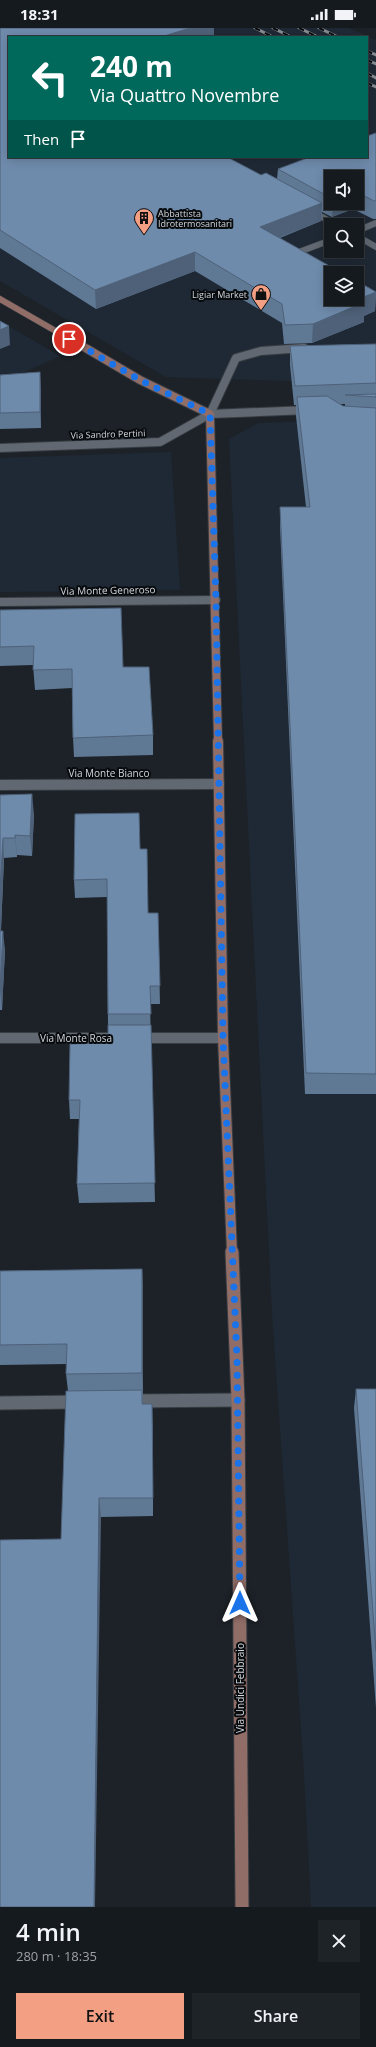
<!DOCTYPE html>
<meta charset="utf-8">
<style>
body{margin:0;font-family:"Open Sans",sans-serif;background:#1e2327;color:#f1f3f6;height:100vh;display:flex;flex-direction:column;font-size:15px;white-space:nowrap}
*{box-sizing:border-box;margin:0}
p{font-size:13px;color:#9da1a4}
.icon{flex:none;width:22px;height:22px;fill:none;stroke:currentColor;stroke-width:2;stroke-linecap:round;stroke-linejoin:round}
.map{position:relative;height:1879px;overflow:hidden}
.panel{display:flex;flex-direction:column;background:#151a1e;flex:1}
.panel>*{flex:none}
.guide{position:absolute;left:8px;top:8px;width:360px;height:122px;border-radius:0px;box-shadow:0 2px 10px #0003,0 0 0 1px #34383c;background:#00695c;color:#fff;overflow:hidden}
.tools{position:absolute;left:324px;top:142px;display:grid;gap:8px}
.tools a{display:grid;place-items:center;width:40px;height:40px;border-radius:0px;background:#151a1e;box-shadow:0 2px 10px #0003,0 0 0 1px #34383c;font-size:20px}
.pin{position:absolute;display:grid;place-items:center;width:34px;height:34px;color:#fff;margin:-17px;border:2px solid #fff;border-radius:50%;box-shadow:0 1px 4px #0007}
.me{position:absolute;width:44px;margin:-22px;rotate:0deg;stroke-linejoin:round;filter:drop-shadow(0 0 3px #0008)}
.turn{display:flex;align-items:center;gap:14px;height:84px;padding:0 16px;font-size:18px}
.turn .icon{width:52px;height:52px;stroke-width:2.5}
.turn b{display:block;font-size:28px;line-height:34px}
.then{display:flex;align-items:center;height:38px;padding:0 16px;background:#0003;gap:8px;font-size:15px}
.round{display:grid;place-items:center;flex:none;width:42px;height:42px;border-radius:0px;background:#1e2327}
.overview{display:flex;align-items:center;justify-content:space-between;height:68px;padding:0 16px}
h1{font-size:24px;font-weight:600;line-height:30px}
.action{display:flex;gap:8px;margin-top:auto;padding:8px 16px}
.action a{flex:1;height:46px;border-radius:0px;background:#f39f84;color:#111;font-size:16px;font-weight:600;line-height:46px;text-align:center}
.action a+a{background:#1e2327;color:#f1f3f6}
.status{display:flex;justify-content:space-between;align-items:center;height:28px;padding:0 20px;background:#151a1e;direction:ltr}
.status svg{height:11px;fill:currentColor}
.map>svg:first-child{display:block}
.built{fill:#1f2935;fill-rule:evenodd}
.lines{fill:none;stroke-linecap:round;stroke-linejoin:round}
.lane-far1-casing{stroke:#373c41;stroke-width:7}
.lane-casing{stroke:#373c41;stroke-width:10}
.street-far2-casing{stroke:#373c41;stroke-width:10}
.street-far1-casing{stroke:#373c41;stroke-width:12}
.street-casing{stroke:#373c41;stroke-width:15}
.secondary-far3-casing{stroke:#373c41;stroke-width:7}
.secondary-far2-casing{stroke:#373c41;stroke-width:10}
.secondary-far1-casing{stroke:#373c41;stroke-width:12}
.secondary-casing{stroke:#373c41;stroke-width:15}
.lane-far1{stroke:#616871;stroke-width:6}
.lane{stroke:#616871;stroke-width:8}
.street-far2{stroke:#616871;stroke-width:8}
.street-far1{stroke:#616871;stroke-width:10}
.street{stroke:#616871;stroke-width:13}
.secondary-far3{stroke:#906d67;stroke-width:6}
.secondary-far2{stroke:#906d67;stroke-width:8}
.secondary-far1{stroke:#906d67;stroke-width:10}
.secondary{stroke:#906d67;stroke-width:13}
.rail-casing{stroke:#878c91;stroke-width:3}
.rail{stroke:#080b0e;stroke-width:2;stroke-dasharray:5.5;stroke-linecap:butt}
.wall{fill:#5f7894;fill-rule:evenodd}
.shaded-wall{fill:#4e6178}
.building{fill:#6f8bac;stroke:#4e6178}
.route{stroke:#1a73e8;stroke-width:7;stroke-dasharray:0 12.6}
.labels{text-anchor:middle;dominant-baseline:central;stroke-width:4;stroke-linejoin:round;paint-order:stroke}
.far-poi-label{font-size:9px;fill:#d2d6db;stroke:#080b0e;text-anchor:start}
.far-street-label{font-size:9px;fill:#d2d6db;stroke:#080b0e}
.street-label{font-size:10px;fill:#d2d6db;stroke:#080b0e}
</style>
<div class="status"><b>18:31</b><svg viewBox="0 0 49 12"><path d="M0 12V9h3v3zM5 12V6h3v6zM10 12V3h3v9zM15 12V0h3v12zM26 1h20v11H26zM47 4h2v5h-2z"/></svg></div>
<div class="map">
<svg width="376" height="1879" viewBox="0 0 376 1879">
<rect width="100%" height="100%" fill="#1c2228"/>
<path class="built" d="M0 0H349L376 12V360L289 353 166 349 0 253ZM9 9H367V129H9ZM331 149H357V175H331ZM331 197H357V223H331ZM331 245H357V271H331Z
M0 293 60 328 0 355Z
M376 391V1879H311L304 1744 272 1285 229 411 259 395Z
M171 424 180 562 0 564V430Z"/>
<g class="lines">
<g class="lane-far1-casing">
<path id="lane-far1" d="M309 182 337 197
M357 203 376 195
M357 208 376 219
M307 229 299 224 331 212"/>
</g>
<g class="lane-casing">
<path id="lane" d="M210 386 236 330 261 323 304 320"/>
</g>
<g class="street-far2-casing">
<path id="street-far2" d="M0 420 160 414 210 386 308 382
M0 574 216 572"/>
</g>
<g class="street-far1-casing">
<path id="street-far1" d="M0 757 219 756
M0 1010H121
M139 1010H223"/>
</g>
<g class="street-casing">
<path id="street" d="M130 1373 238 1372
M0 1375 78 1374"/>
</g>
<g class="secondary-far3-casing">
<path id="secondary-far3" d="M0 271 73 313"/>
</g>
<g class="secondary-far2-casing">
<path id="secondary-far2" d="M72 312 140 352 210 386 218 714"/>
</g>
<g class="secondary-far1-casing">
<path id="secondary-far1" d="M218 713 223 1010 232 1225"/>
</g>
<g class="secondary-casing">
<path id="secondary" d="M232 1224 238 1372 242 1879"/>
</g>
<use href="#lane-far1" class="lane-far1"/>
<use href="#lane" class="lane"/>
<use href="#street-far2" class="street-far2"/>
<use href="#street-far1" class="street-far1"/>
<use href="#street" class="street"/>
<use href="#secondary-far3" class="secondary-far3"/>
<use href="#secondary-far2" class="secondary-far2"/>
<use href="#secondary-far1" class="secondary-far1"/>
<use href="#secondary" class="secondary"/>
<g class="rail-casing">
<path id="rail" d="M255 0 273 9
M273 0 291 9
M299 0 318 9
M319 0 338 9
M367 23 376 27
M367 32 376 36
M367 45 376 50
M367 55 376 59"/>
</g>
<use href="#rail" class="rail"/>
</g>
<path class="wall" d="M0 0H214V9H9V129L261 147 277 151 278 141 376 105V191H373L353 181 332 189 322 184 321 193 280 210 376 264 375 283 364 288V294L312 315 284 316 282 295 195 243 96 281 0 220ZM331 149H357V175H331Z
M376 316V1066H305L280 499V479H306L296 388V377H294L290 337V318ZM340 376H345V378H343Z
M0 347 41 360V400L0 401Z
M0 582 123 639 153 707V727L74 729 73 710 72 660 35 662 33 637 0 638Z
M0 767 34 786 32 828 17 827V829L4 830 1 903 5 922 2 982H0Z
M140 821 148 885H158L160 976H150L155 1174 79 1175 77 1156 79 1091H70L69 1072 108 1015V997L107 869 75 870 74 852Z
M142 1241 143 1262V1376L153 1396V1488L101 1489 61 1511 68 1363 66 1346 67 1336 0 1337V1243Z
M356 1361H376V1680L354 1380Z"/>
<path class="shaded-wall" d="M190 0H214V9H161Z
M322 175 321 193 260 217V199Z
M333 175H354L353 181 332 189Z
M195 224V243L96 281 95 262Z
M376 264 375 283 364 288V294L312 315 313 296 359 271Z
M9 298 10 317 0 321V302Z
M40 344 41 360V400L40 384Z
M32 766 34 786 32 828 30 808Z
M15 807 17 827V829L15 810Z
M3 810 4 830 0 923V861Z
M3 903 5 922 2 982 0 962Z
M142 1241 143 1262V1365L142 1345Z
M152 1376 153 1396V1488V1470Z
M99 1470 101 1489 95 1879H94Z"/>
<path class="building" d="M0 0H190L161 9H9V129H227L261 147 266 145 322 175 260 199 342 245H331V271H357V253L376 264 359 271 365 274 313 296 285 297 282 276 195 224 95 262 0 202Z
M376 105V173H374L357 164V149H331V170L278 141 310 129H367V108Z
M0 293 9 298 0 302Z
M376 316V355L295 358 290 318Z
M40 344V384L0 385V347Z
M376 366V369L345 367Z
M327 368 343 378 376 380V1046L306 1045 280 479H310L297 369Z
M121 580 123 639H149L153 707 73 710 72 641 33 642 34 618 0 619V582Z
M32 766 30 808 15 807V810H3L0 861V767Z
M139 785 140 821H147L148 885H158L160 958H150L151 986H108L107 851 74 852 75 786Z
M0 903H3L0 962Z
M108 997H151L155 1155 77 1156 80 1072H69L70 1016 108 1015Z
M142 1241V1345L66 1346 67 1316 0 1317V1243Z
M356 1361H376V1623Z
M142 1362V1376H152L153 1470H99L94 1879H0V1512L61 1511 66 1363Z"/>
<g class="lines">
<path class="route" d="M69 311 140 352 210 386 216 572 223 1010 237 1331 240 1575"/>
</g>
<defs>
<g id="building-pin" transform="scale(1)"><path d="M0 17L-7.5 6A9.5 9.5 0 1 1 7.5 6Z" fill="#f39f84" stroke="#080b0e"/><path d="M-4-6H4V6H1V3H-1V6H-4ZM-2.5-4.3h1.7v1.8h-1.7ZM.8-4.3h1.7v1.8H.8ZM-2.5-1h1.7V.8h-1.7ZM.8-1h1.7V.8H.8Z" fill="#111"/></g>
<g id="shop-pin" transform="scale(1)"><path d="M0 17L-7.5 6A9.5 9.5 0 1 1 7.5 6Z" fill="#f39f84" stroke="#080b0e"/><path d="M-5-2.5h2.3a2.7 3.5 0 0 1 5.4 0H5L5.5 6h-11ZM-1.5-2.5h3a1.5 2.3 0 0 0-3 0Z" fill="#111"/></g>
</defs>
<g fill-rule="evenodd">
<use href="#building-pin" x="144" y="190"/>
<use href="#shop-pin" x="261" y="266"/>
</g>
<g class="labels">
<g class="far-poi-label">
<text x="158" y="185">Abbattista<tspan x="158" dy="10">Idrotermosanitari</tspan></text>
<text x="247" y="266" text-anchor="end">Ligiar Market</text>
</g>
<g class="far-street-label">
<text transform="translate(108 406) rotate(-2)">Via Sandro Pertini</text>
</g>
<g class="street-label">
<text transform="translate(108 562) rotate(-1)">Via Monte Generoso</text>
<text x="109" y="745">Via Monte Bianco</text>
<text x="76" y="1010">Via Monte Rosa</text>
<text transform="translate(240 1660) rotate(-90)">Via Undici Febbraio</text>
</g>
</g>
</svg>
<div class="tools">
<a><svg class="icon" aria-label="sound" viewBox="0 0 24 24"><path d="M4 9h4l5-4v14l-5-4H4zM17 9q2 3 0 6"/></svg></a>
<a><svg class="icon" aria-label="search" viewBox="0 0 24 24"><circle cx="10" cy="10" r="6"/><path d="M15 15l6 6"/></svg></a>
<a><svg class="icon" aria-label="layers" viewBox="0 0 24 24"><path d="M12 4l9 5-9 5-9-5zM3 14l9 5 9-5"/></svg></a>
</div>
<div class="pin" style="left:69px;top:311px;background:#d93025"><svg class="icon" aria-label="arrive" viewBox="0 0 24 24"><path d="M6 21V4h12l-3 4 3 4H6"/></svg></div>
<svg class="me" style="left:240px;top:1575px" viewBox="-20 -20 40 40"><path d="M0-17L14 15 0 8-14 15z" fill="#1a73e8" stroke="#fff" stroke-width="4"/></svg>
<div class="guide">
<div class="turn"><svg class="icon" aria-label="left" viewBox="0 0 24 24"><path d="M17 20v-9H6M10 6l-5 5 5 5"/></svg><div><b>240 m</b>Via Quattro Novembre</div></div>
<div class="then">Then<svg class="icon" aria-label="arrive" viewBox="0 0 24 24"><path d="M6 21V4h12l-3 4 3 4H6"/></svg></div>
</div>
</div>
<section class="panel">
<div class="overview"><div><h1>4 min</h1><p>280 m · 18:35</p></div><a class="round"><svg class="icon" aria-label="close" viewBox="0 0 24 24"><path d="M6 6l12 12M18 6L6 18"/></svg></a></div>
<div class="action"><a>Exit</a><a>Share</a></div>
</section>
